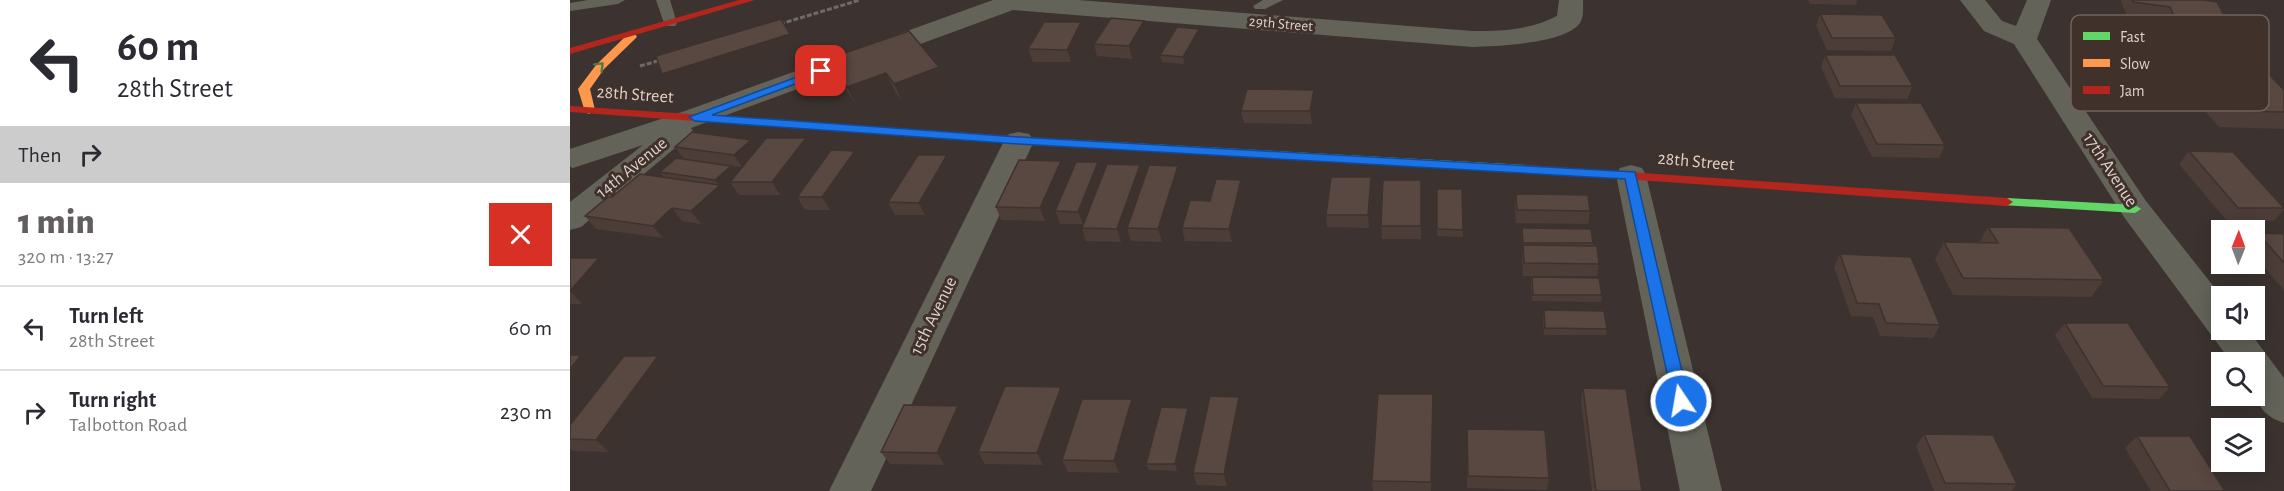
<!DOCTYPE html>
<meta charset="utf-8">
<style>
body{margin:0;font-family:"Alegreya Sans",sans-serif;background:#f7f7f7;color:#2b2b33;height:100vh;display:flex;flex-direction:column;font-size:22px;white-space:nowrap}
*{box-sizing:border-box;margin:0}
p{font-size:20px;color:#7c7c81}
.icon{flex:none;width:33px;height:33px;fill:none;stroke:currentColor;stroke-width:2;stroke-linecap:round;stroke-linejoin:round}
.map{position:relative;flex:1;overflow:hidden}
.side{display:flex;flex-direction:column;background:#fff;width:570px}
.side>*{flex:none}
.top-card{background:#fff;color:#2b2b33;overflow:hidden}
.needle{width:39px;rotate:1deg}
.controls{position:absolute;left:1641px;top:220px;display:grid;gap:12px}
.controls a{display:grid;place-items:center;width:54px;height:54px;border-radius:0px;background:#fff;box-shadow:0 3px 15px #0003;font-size:30px}
.pin{position:absolute;display:grid;place-items:center;width:51px;height:51px;color:#fff;margin:-26px;border-radius:12px;box-shadow:0 3px 9px #0006}
.me{position:absolute;width:66px;margin:-33px;rotate:348deg;stroke-linejoin:round;filter:drop-shadow(0 0 4px #0008)}
.turn{display:flex;align-items:center;gap:21px;height:126px;padding:0 18px;font-size:27px}
.turn .icon{width:78px;height:78px;stroke-width:2.5}
.turn b{display:block;font-size:42px;line-height:51px}
.then{display:flex;align-items:center;height:57px;padding:0 18px;background:#0003;gap:12px;font-size:22px}
.round{display:grid;place-items:center;flex:none;width:63px;height:63px;border-radius:0px;background:#f7f7f7}
.overview{display:flex;align-items:center;justify-content:space-between;height:102px;padding:0 18px}
h1{font-size:36px;font-weight:800;line-height:45px;color:#615d60}
ul{padding:0;list-style:none}
li{display:flex;align-items:center;gap:18px;height:84px;padding:0 18px;border-top:2px solid #e1e1e2}
li div{flex:1}
li b{display:block;font-size:22px}
li em{font-style:normal}
main{display:flex;flex:1;min-height:0}
.map>svg:first-child{display:block}
.lines{fill:none;stroke-linecap:round;stroke-linejoin:round}
.path{stroke:#6e6b65;stroke-width:3;stroke-dasharray:5 2;stroke-linecap:butt}
.lane{fill:#646359;fill-rule:evenodd}
.street{fill:#646359;fill-rule:evenodd}
.fast{fill:#63d668;fill-rule:evenodd}
.slow{fill:#ff974d;fill-rule:evenodd}
.jam{fill:#b3261e;fill-rule:evenodd}
.wall{fill:#4d3d38}
.shaded-wall{fill:#3e322e}
.building{fill:#594741;stroke:#3e322e;stroke-width:1.5}
.oneway{stroke:#507b46}
.route{fill:#1a73e8;stroke:#114b97;stroke-width:1.5}
.labels{text-anchor:middle;dominant-baseline:central;stroke-width:6;stroke-linejoin:round;paint-order:stroke}
.far-street-label{font-size:15px;fill:#dcd2ce;stroke:#41312b}
.street-label{font-size:18px;fill:#dcd2ce;stroke:#41312b}
.key{fill:#41312b;stroke:#70615c;stroke-width:1.5}
.key-label{font-size:16px;fill:#dcd2ce}
</style>
<main>
<section class="side">
<div class="top-card">
<div class="turn"><svg class="icon" aria-label="left" viewBox="0 0 24 24"><path d="M17 20v-9H6M10 6l-5 5 5 5"/></svg><div><b>60 m</b>28th Street</div></div>
<div class="then">Then<svg class="icon" aria-label="right" viewBox="0 0 24 24"><path d="M7 20v-9h11M14 6l5 5-5 5"/></svg></div>
</div>
<div class="overview"><div><h1>1 min</h1><p>320 m · 13:27</p></div><a class="round" style="background:#d93025;color:#fff"><svg class="icon" aria-label="close" viewBox="0 0 24 24"><path d="M6 6l12 12M18 6L6 18"/></svg></a></div>
<ul>
<li><svg class="icon" aria-label="left" viewBox="0 0 24 24"><path d="M17 20v-9H6M10 6l-5 5 5 5"/></svg><div><b>Turn left</b><p>28th Street</p></div><em>60 m</em></li>
<li><svg class="icon" aria-label="right" viewBox="0 0 24 24"><path d="M7 20v-9h11M14 6l5 5-5 5"/></svg><div><b>Turn right</b><p>Talbotton Road</p></div><em>230 m</em></li>
</ul>
</section>
<div class="map">
<svg width="1714" height="491" viewBox="0 0 1714 491">
<rect width="100%" height="100%" fill="#3c3330"/>
<g class="lines">
<path class="path" d="M210 24 290 0
M70 66 91 60"/>
<path class="lane" d="M18 0H55L48 4 0 11V3Z
M86 0H100L107 23 105 26H95Z
M693 0H713L695 9H685L683 6Z"/>
<path class="street" d="M423 0H508L902 31C932 31 960 30 987 16L989 0H1013C1013 7 1014 17 1010 23 995 44 926 46 902 47L443 10 121 128 123 131 118 137 11 227 0 230V202L73 145 0 169V149L115 111Z
M1390 0H1415L1432 21 1446 26 1457 0H1481L1467 39 1576 201 1652 297V330H1678L1714 378V423C1683 413 1684 391 1684 363H1662L1554 217 1444 44 1414 31Z
M449 132 459 134 464 141 301 491H259L434 141 439 134Z
M1061 165 1072 168 1076 175 1152 491H1110L1046 175 1050 168Z"/>
<path class="fast" d="M489 139 957 165 963 169 957 173 485 146 483 143 485 140Z
M1437 198 1565 205 1571 209 1565 213 1432 205 1431 202Z"/>
<path class="slow" d="M62 33 67 36 66 38 34 69 20 89 25 110 19 114 15 112 8 89 26 65 58 34Z"/>
<path class="jam" d="M169 0H185L0 54V48Z
M0 106 489 139 495 143 489 147 0 112Z
M957 165 1437 198 1443 202 1437 206 953 172 951 169 953 166Z"/>
</g>
<path class="wall" d="M1238 0H1287L1286 5 1240 4Z
M1552 0H1635L1668 43 1661 53 1714 90V129L1649 127 1629 104 1636 93 1614 68 1625 52H1636L1604 47 1593 19 1556 14 1551 1Z
M1250 14 1326 38 1321 51 1257 50 1246 26Z
M577 33 562 59 527 56 524 44Z
M514 34 501 62H463L458 49Z
M631 35 614 64 592 62 590 55Z
M1255 55 1343 86 1337 99 1265 98 1251 67Z
M257 59 376 84 332 101 324 90 286 104 266 76Z
M745 102 742 124 674 123 671 111Z
M1286 103 1375 145 1369 158 1302 157 1281 115Z
M105 147 187 149 243 151 210 195H169L160 182 172 167 161 166 165 173 151 186 159 198 131 224 112 221 93 238 26 229 15 216 42 197 93 177 90 172 114 159Z
M285 151 292 163 260 210H235L227 197Z
M1619 151 1714 207V209L1704 221H1657L1609 164Z
M377 155 383 168 355 215H325L318 202Z
M528 162 532 175 513 224H490L485 211Z
M608 166 611 178 592 242 561 241 557 228Z
M496 173 475 221 431 220 426 207Z
M801 177 802 190 799 228 757 227 756 215Z
M573 178 551 242 516 241 512 228Z
M671 180 673 192 662 242 615 241 612 228 640 201Z
M851 180V239H812L811 226Z
M867 189H892L893 237 867 236Z
M946 194 1020 211 1018 224 946 223 945 207Z
M1418 227 1534 280 1521 297 1383 295 1365 259 1374 242 1409 243Z
M952 228 1023 243V246L1029 264 1027 276H953L952 258 953 249 951 235Z
M1688 233 1714 234V290L1684 255V238Z
M1270 254 1370 325 1363 338 1310 336 1303 317 1281 316 1264 267Z
M0 258 41 271 12 304H0Z
M962 277 1032 295 1031 302 962 301 961 284Z
M974 310 1037 329 1036 335H974L973 317Z
M1495 323 1600 387 1589 399 1522 398 1485 335Z
M100 369 39 452 3 451 0 448V425Z
M1013 388 1072 491H1022L1011 401Z
M863 394 861 491H803L802 481Z
M496 399 473 465 415 464 408 452Z
M388 406 396 419 375 465 320 464 311 452Z
M618 408 620 415 607 471 579 470 576 464Z
M672 409 657 486 627 485 623 473Z
M566 412 549 473 498 472 492 460Z
M897 429 979 478 977 490 897 488Z
M1354 434 1447 484 1441 491H1364L1346 446Z
M1567 436 1655 491H1581L1555 448Z"/>
<path class="shaded-wall" d="M647 0H660L648 5Z
M574 21 577 33 562 59 559 46Z
M511 22 514 34 501 62 497 50Z
M629 29 631 35 614 64 613 57Z
M220 34 226 46 100 86 92 74Z
M369 67 376 84 332 101 324 84Z
M316 73 324 90 286 104 277 87Z
M744 90 745 102 742 124 740 111Z
M236 138 243 151 210 195 202 182Z
M181 140 189 153 173 168 164 155Z
M285 151 292 163 260 210 252 197Z
M377 155 383 168 355 215 349 203Z
M491 161 496 173 475 221 470 208Z
M528 162 532 175 513 224 508 212Z
M570 165 573 178 551 242 547 229Z
M0 166 5 171 10 192 0 199Z
M161 166 165 173 151 186 159 198 131 224 121 211 149 185 145 180Z
M608 166 611 178 592 242 588 229Z
M801 177 802 190 799 228 798 215Z
M671 180 673 192 662 242 659 229Z
M102 208 112 221 93 238 83 226Z
M29 258 41 271 12 304 0 291Z
M11 355 24 368 0 398V369Z
M88 356 100 369 39 452 26 440Z
M491 387 496 399 473 465 467 453Z
M669 397 672 409 657 486 654 474Z
M562 399 566 412 549 473 544 461Z
M388 406 396 419 375 465 367 453Z
M618 408 620 415 607 471 605 464Z"/>
<path class="building" d="M1562 0H1635L1647 2 1668 43 1612 35 1600 7 1563 2Z
M1250 14 1312 15 1326 38H1262Z
M541 18 574 21 559 46 524 44Z
M211 19 220 34 92 74 86 56Z
M474 22H511L497 50 458 49Z
M607 27 629 29 613 57 590 55Z
M339 31 369 67 324 84 316 73 277 87 257 59Z
M1625 52 1678 53 1714 90V112L1662 111 1640 87H1658Z
M1255 55H1325L1343 86H1270Z
M677 89 744 90 740 111H671Z
M1286 103H1351L1375 145 1307 144Z
M122 132 181 140 164 155 105 147Z
M196 138H236L202 182H160Z
M261 150 285 151 252 197H227Z
M1619 151 1663 152 1714 208H1668Z
M348 155H377L349 203 318 202Z
M106 158 161 166 145 180 90 172Z
M449 160 491 161 470 208 426 207Z
M506 162H528L508 212 485 211Z
M537 164 570 165 547 229 512 228Z
M579 165 608 166 588 229 557 228Z
M70 174 150 185 121 211 102 208 83 226 15 216 38 197H42Z
M761 177H801L798 215H756Z
M646 179 671 180 659 229 612 228 620 200 640 201Z
M813 180H851V226H811Z
M867 189H892L893 230 867 229Z
M946 194 1018 195 1020 211 947 210Z
M1418 227 1499 228 1534 280 1393 278 1374 242 1428 243Z
M952 228 1021 229 1023 243H953Z
M1688 233 1714 234V263Z
M953 245 1027 246 1029 264 954 263Z
M1270 254 1341 257 1370 325 1316 323 1309 304 1287 303Z
M0 258H29L0 291Z
M962 277 1029 278 1032 295H963Z
M974 310 1034 311 1037 329 975 328Z
M1495 323H1558L1600 387 1533 386Z
M0 355H11L0 369Z
M54 356H88L26 440 0 439V425Z
M435 386 491 387 467 453 408 452Z
M1013 388 1056 389 1072 491H1026Z
M808 394H863L861 482 802 481Z
M640 396 669 397 654 474 623 473Z
M512 399H562L544 461 492 460Z
M334 405 388 406 367 453 311 452Z
M591 407 618 408 605 464H576Z
M897 429 975 430 979 478 898 476Z
M1354 434 1423 435 1447 484 1375 483Z
M1567 436H1620L1655 491H1600Z"/>
<defs><path id="oneway-chevron" d="M-2-3.5L2.5 0L-2 3.5" fill="none" stroke-width="1.6" stroke-linecap="round" stroke-linejoin="round" transform="scale(1.5)"/></defs>
<use class="oneway" href="#oneway-chevron" transform="translate(30 66) rotate(-45)"/>
<path class="route" d="M251 68 255 69V73L142 115 449 137 1065 172 1119 401 1117 405 1111 407 1106 405 1103 401 1055 179 449 144 125 121 119 117Z"/>
<g class="labels">
<g class="far-street-label">
<text transform="translate(711 24) rotate(5)">29th Street</text>
</g>
<g class="street-label">
<text transform="translate(65 95) rotate(4)">28th Street</text>
<text transform="translate(1126 162) rotate(5)">28th Street</text>
<text transform="translate(62 168) rotate(-39)">14th Avenue</text>
<text transform="translate(1540 170) rotate(57)">17th Avenue</text>
<text transform="translate(364 316) rotate(-64)">15th Avenue</text>
</g>
</g>
<rect x="1501" y="15" width="198" height="96" rx="9" class="key"/>
<rect x="1513" y="32" width="27" height="8" fill="#63d668"/>
<rect x="1513" y="59" width="27" height="8" fill="#ff974d"/>
<rect x="1513" y="86" width="27" height="8" fill="#b3261e"/>
<g class="key-label">
<text x="1550" y="42">Fast</text>
<text x="1550" y="69">Slow</text>
<text x="1550" y="96">Jam</text>
</g>
</svg>
<div class="controls">
<a><svg class="needle" viewBox="-14 -14 28 28"><path d="M0-13l5 13h-10z" fill="#e53935"/><path d="M0 13l5-13h-10z" fill="#7c7c81"/></svg></a>
<a><svg class="icon" aria-label="sound" viewBox="0 0 24 24"><path d="M4 9h4l5-4v14l-5-4H4zM17 9q2 3 0 6"/></svg></a>
<a><svg class="icon" aria-label="search" viewBox="0 0 24 24"><circle cx="10" cy="10" r="6"/><path d="M15 15l6 6"/></svg></a>
<a><svg class="icon" aria-label="layers" viewBox="0 0 24 24"><path d="M12 4l9 5-9 5-9-5zM3 14l9 5 9-5"/></svg></a>
</div>
<div class="pin" style="left:251px;top:71px;background:#d93025"><svg class="icon" aria-label="arrive" viewBox="0 0 24 24"><path d="M6 21V4h12l-3 4 3 4H6"/></svg></div>
<svg class="me" style="left:1111px;top:401px" viewBox="-20 -20 40 40"><circle r="17" fill="#1a73e8" stroke="#fff" stroke-width="3"/><path d="M0-11L8 9 0 5-8 9z" fill="#fff"/></svg>
</div>
</main>
